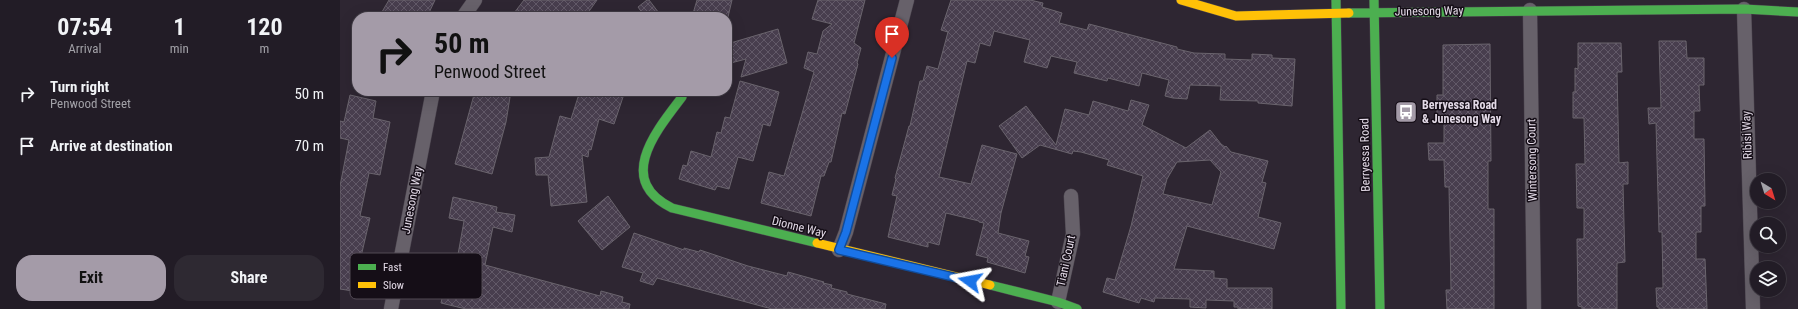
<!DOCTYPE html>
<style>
body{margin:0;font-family:"Roboto Condensed",sans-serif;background:#2e2932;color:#f1f3f6;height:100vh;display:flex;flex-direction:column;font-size:15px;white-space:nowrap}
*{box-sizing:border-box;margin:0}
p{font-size:13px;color:#a2a1a7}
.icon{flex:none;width:22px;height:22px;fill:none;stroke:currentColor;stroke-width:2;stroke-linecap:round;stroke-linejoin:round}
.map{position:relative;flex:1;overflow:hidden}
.side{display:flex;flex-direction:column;background:#221c26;width:340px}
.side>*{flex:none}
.banner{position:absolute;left:12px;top:12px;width:380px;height:84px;border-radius:16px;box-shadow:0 4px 16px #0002,0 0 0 1px #3f3a43;background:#a49ba8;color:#111;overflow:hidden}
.needle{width:26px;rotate:142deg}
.buttons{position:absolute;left:1410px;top:173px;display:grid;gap:8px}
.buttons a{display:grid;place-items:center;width:36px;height:36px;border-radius:50%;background:#221c26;box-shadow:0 4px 16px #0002,0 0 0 1px #3f3a43;font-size:20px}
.pin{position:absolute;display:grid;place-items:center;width:34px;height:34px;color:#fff;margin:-41px -17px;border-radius:50% 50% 50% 0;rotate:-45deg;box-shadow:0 0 4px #0007}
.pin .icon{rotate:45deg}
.me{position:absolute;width:44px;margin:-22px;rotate:283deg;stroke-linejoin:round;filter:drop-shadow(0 0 3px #0008)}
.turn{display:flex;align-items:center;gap:14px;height:84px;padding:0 16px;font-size:18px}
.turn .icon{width:52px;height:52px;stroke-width:2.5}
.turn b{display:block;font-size:28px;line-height:34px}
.eta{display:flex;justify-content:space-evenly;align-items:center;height:68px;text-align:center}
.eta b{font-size:24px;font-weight:700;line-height:28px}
.button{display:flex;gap:8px;margin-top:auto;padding:8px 16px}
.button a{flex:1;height:46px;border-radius:16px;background:#a49ba8;color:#111;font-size:16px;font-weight:700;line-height:46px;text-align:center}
.button a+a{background:#2e2932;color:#f1f3f6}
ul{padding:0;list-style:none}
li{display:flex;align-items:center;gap:12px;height:52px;padding:0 16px}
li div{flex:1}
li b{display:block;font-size:15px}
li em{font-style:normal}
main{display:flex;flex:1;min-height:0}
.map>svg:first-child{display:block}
.building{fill:url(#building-cross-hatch);stroke:#6a646d;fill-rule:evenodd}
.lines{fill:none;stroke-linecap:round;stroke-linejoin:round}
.street-casing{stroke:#4b444e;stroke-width:15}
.fast-casing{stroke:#4b444e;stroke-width:10}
.slow-casing{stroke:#4b444e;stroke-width:10}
.street{stroke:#67616a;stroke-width:14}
.fast{stroke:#4caf50;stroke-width:9}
.slow{stroke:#ffc107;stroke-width:9}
.route-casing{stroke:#114b97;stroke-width:10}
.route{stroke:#1a73e8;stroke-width:7}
.labels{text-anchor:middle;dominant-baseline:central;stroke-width:3;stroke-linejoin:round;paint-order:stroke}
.street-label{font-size:12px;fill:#e3dae7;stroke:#150e17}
.poi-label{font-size:12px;font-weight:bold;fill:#e3dae7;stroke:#150e17;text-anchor:start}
.key{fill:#150e17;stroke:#534b55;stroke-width:1}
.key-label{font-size:11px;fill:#e3dae7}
</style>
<main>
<section class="side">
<div class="eta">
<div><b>07:54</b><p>Arrival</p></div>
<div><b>1</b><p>min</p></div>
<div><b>120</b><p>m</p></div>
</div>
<ul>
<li><svg class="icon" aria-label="right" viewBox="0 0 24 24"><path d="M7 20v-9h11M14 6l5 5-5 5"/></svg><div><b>Turn right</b><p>Penwood Street</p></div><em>50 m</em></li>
<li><svg class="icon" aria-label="arrive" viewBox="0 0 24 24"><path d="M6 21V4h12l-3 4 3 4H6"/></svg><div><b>Arrive at destination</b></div><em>70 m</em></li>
</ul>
<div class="button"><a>Exit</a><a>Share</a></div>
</section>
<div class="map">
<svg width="1458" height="309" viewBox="0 0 1458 309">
<defs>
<pattern id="building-cross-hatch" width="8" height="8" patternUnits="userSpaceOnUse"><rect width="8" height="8" fill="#483e4e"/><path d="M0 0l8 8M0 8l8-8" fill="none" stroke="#625968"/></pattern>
</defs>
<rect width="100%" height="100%" fill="#2e2632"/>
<path class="building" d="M49 0H95L87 17H39Z
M184 0H257L245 17H171Z
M307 0H309L322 17H305L298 7Z
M357 0H392L388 17H352Z
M478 0H525L514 43 521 48 517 63 518 64 505 114 502 113 491 162H489L484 176H481L471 216 421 203 429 172 444 176 474 72 464 68 468 52 477 54 483 31 492 24 472 19Z
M611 0H690L703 3 702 7 722 13 719 23 747 30 749 24 837 47V49L854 53 885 54V59L912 60V54L932 55V58L955 59 952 106 918 103V101L880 100 881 86 850 85 847 99 833 98 825 96 829 80 802 73 799 86 768 78 767 81 734 73 737 62 711 56 707 68 684 62 690 40 654 31 650 46 640 43 635 63 627 61 599 177 631 184 642 145 677 154 661 213 658 233 689 241 685 256 689 257 685 273 647 262 648 258 636 255 644 223 639 222V221L606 213 599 245 588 242V247L548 237 557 196 552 195 556 179 555 178 569 126H570L580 81H583L587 66 598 69 608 32 601 30Z
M438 29 447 63 401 77 406 59 387 64V44Z
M1319 41H1346L1347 58H1364V85H1359L1360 111H1354V139H1364L1365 206H1361V232H1356V259H1365L1367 309H1319V307H1317L1316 288H1323L1322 232H1319L1316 123 1309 124 1308 108H1321Z
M1238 43H1281L1282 72H1277L1279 163 1288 162V184H1283L1285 262 1277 263V309H1242V307L1238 306 1237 239H1244V208H1237L1236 164H1245L1244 118H1233V92H1235V68L1238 69Z
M1150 44 1151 161H1148V209H1154V309H1107L1106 290H1111L1109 187H1105L1104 160H1089L1088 143H1104V115L1097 114V95H1103V45Z
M400 81 439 92 430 126 423 124 413 161 398 157 389 189 377 186 375 190 339 179 343 165 347 166 351 151 371 157 377 132 381 133 385 117 390 118Z
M135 91H171L166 122 152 174 115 164Z
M240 91H285L274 124 259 119 251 150 249 149 248 157 242 155 247 202 211 206 208 175H196L195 158 209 157 220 116 231 119Z
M10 95 36 101 33 118 50 122 40 175 29 173 20 216 30 218 13 291 0 289V186L9 140 0 138V121L4 122Z
M791 100 809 105 802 125 846 148 870 130 881 144 885 147 886 146 891 152 928 161 922 182 926 183 918 217 941 223 934 249 847 226 834 269 874 271V278L887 279V288H932V309H898V307H894V301L866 300V308L850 307V299L815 298 814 302 801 298 799 303 763 292 767 278 775 280 791 226 803 176 767 165 769 160 741 152 733 151 732 154 700 145 682 158 659 126 686 106 716 145 725 109 749 115 753 101 788 111ZM870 160 881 172 872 205 823 194 827 179 837 162Z
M268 196 290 227 262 250 238 221Z
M113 197 157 207 156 212 175 215 172 232 153 227 145 265 260 296 261 291 283 297 282 302 290 304 289 309H126L101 303 105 285 88 281 94 255 117 260 124 221 109 218Z
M294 233 344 250V248L359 252 360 250 408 266 447 276 448 272 484 282 483 283 492 285 491 288 507 292V294L546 304 545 309H432L317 278 313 285 300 281 303 273 282 267Z"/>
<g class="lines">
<g class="street-casing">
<path id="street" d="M1404 9 1413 309
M1190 10 1194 309
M123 17 135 0
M499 250 506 232 567 0
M718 302 733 234 731 196
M51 309 93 91"/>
</g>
<g class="fast-casing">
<path id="fast" d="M996 0 1001 309
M1034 0 1040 309
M1009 13 1404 9 1458 12
M342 97C316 131 275 180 332 208L477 243
M650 285 718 302 737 309"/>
</g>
<g class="slow-casing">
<path id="slow" d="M841 0 896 16 1009 13
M477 243 650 285"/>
</g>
<use href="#street" class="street"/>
<use href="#fast" class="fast"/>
<use href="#slow" class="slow"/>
</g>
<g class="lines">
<g class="route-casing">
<path id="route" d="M552 58 506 232 499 250 630 281"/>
</g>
<use href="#route" class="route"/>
</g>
<defs>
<g id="bus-square" transform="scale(1.15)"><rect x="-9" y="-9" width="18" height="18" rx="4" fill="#a49ba8" stroke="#150e17"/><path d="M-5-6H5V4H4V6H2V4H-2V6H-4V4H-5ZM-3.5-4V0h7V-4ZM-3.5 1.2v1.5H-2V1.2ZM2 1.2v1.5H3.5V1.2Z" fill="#fff"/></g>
</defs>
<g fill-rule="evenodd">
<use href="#bus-square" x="1066" y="112"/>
</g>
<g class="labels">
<g class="street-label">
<text transform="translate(1089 11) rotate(-1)">Junesong Way</text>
<text transform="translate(1407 135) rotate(-92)">Ribisi Way</text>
<text transform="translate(1025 155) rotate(-91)">Berryessa Road</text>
<text transform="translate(1192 160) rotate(-91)">Wintersong Court</text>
<text transform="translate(72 200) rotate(-79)">Junesong Way</text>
<text transform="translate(459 227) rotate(14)">Dionne Way</text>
<text transform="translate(726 261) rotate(-78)">Tiani Court</text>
</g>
<g class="poi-label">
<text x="1082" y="105">Berryessa Road<tspan x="1082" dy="14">&amp; Junesong Way</tspan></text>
</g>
</g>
<rect x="10" y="253" width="132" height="46" rx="6" class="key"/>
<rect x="18" y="264" width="18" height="6" fill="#4caf50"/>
<rect x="18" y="282" width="18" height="6" fill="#ffc107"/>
<g class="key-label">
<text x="43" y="271">Fast</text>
<text x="43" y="289">Slow</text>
</g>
</svg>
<div class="buttons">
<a><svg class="needle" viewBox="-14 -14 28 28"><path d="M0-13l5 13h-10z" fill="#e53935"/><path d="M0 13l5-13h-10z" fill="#a2a1a7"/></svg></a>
<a><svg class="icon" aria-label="search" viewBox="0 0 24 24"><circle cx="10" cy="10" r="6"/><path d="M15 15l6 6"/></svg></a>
<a><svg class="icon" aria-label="layers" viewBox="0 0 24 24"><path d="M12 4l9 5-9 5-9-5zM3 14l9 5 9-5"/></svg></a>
</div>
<div class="pin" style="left:552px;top:58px;background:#d93025"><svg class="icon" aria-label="arrive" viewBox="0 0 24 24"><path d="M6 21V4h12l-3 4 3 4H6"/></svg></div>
<svg class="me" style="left:630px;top:281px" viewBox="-20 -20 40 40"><path d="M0-17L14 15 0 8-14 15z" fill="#1a73e8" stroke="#fff" stroke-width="4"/></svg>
<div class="banner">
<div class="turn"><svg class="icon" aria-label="right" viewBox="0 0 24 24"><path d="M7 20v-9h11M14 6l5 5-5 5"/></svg><div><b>50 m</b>Penwood Street</div></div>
</div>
</div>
</main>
